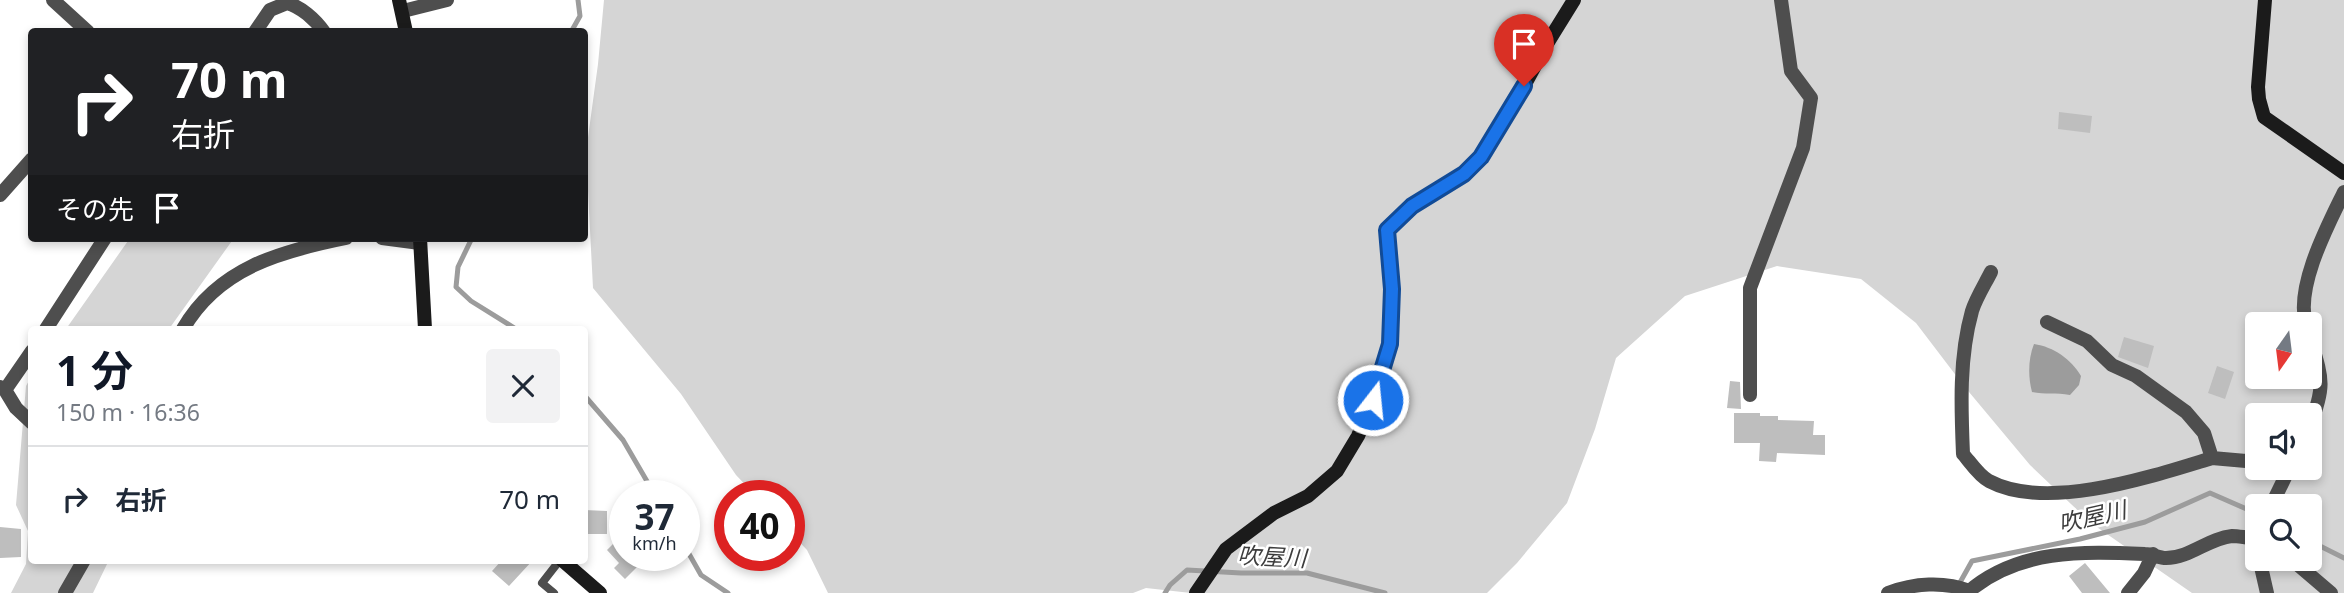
<!DOCTYPE html>
<html lang="ja">
<meta charset="utf-8">
<style>
body{margin:0;font-family:"Noto Sans","Noto Sans JP",sans-serif;background:#f2f2f3;color:#1f2937;height:100vh;display:flex;flex-direction:column;font-size:26px;white-space:nowrap}
*{box-sizing:border-box;margin:0}
p{font-size:23px;color:#747a83}
.icon{flex:none;width:38px;height:38px;fill:none;stroke:currentColor;stroke-width:2;stroke-linecap:round;stroke-linejoin:round}
.map{position:relative;flex:1;overflow:hidden}
.side{position:absolute;left:28px;top:326px;width:560px;height:238px;display:flex;flex-direction:column;background:#fff;border-radius:7px;box-shadow:0 4px 10px #0003}
.side>*{flex:none}
.hud{position:absolute;left:28px;top:28px;width:560px;height:214px;border-radius:7px;box-shadow:0 4px 10px #0003;background:#202124;color:#fff;overflow:hidden}
.needle{width:46px;rotate:194deg}
.fabs{position:absolute;left:2245px;top:312px;display:grid;gap:14px}
.fabs a{display:grid;place-items:center;width:77px;height:77px;border-radius:7px;background:#fff;box-shadow:0 4px 10px #0003;font-size:35px}
.speed{position:absolute;left:609px;top:480px;display:flex;gap:14px;font-size:35px;font-weight:700;text-align:center}
.speed>*{display:grid;place-content:center;width:91px;height:91px;border-radius:50%;background:#fff;box-shadow:0 4px 10px #0003;line-height:1}
.speed small{font-size:18px;font-weight:400}
.speed .limit{border:10px solid #d22;background:#fff;color:#111}
.pin{position:absolute;display:grid;place-items:center;width:60px;height:60px;color:#fff;margin:-72px -30px;border-radius:50% 50% 50% 0;rotate:-45deg;box-shadow:0 0 7px #0007}
.pin .icon{rotate:45deg}
.me{position:absolute;width:77px;margin:-38px;rotate:16deg;stroke-linejoin:round;filter:drop-shadow(0 0 5px #0008)}
.turn{display:flex;align-items:center;gap:24px;height:147px;padding:0 28px;font-size:32px}
.turn .icon{width:91px;height:91px;stroke-width:2.5}
.turn b{display:block;font-size:49px;line-height:60px}
.then{display:flex;align-items:center;height:66px;padding:0 28px;background:#0003;gap:14px;font-size:26px}
.round{display:grid;place-items:center;flex:none;width:74px;height:74px;border-radius:7px;background:#f2f2f3}
.head{display:flex;align-items:center;justify-content:space-between;height:119px;padding:0 28px}
h1{font-size:42px;font-weight:700;line-height:52px;color:#111827}
ul{padding:0;list-style:none}
li{display:flex;align-items:center;gap:21px;height:105px;padding:0 28px;border-top:2px solid #e0e1e3}
li div{flex:1}
li b{display:block;font-size:26px}
li em{font-style:normal}
.map>svg:first-child{display:block}
.green{fill:#d5d5d5;fill-rule:evenodd}
.water{fill:#9c9c9c}
.lines{fill:none;stroke-linecap:round;stroke-linejoin:round}
.stream{stroke:#9c9c9c;stroke-width:5}
.building{fill:#bebebe}
.lane{stroke:#4e4e4e;stroke-width:8}
.street{stroke:#4e4e4e;stroke-width:14}
.secondary{stroke:#1b1b1b;stroke-width:14}
.route-casing{stroke:#114b97;stroke-width:18}
.route{stroke:#1a73e8;stroke-width:12}
.labels{text-anchor:middle;dominant-baseline:central;stroke-width:5;stroke-linejoin:round;paint-order:stroke}
.water-label{font-size:23px;font-style:italic;fill:#3d3d3d;stroke:#fff}
</style>
<div class="map">
<svg width="2344" height="593" viewBox="0 0 2344 593">
<rect width="100%" height="100%" fill="#fff"/>
<path class="green" d="M604 0H2344V593H2192L2091 523 2030 465 1964 386 1916 323 1861 279 1777 266 1685 296 1616 358 1595 429 1567 503 1517 563 1487 593H1191L1146 588 1133 593H828L807 550 789 531V495H755L736 475 681 394 593 288 586 152 598 64ZM2258 324H2310V376H2258ZM2258 415H2310V467H2258ZM2258 506H2310V558H2258Z
M130 238H234L169 329H66Z
M31 377 32 560H109L93 593H11L26 564 28 531 16 505 26 386Z"/>
<path class="water" d="M2034 344C2054 347 2071 359 2081 376L2079 385 2070 395C2056 392 2045 395 2032 392 2028 377 2028 359 2034 344Z"/>
<g class="lines">
<path class="stream" d="M571 32 580 16 578 0
M472 238 458 267 456 287 471 301 516 329
M584 395 623 440 655 495
M2310 541 2344 558
M684 545 701 575 728 593
M1958 586 1972 561 2080 539 2145 522 2210 493 2258 514
M1165 593 1170 585 1187 570 1241 573H1307L1385 593"/>
</g>
<path class="building" d="M2059 112 2092 116 2090 133 2058 129Z
M2124 337 2154 346 2148 368 2118 357Z
M2217 366 2234 372 2225 399 2208 393Z
M1730 381 1740 382 1741 409 1727 408Z
M1734 413H1760V416H1778V420L1814 421 1813 435H1825V455L1777 453 1776 462 1759 461 1760 443H1734Z
M584 510 607 511V534H584Z
M0 527 21 529V557L0 558Z
M625 532V555H649L625 579 614 568 619 563 607 550Z
M502 560H533L509 586 492 571Z
M2085 563 2110 593H2082L2069 576Z"/>
<g class="lines">
<path class="lane" d="M554 593 542 583 560 560"/>
<path class="street" d="M53 0 88 32
M403 11 447 0
M255 32 270 10 287 3C301 7 315 19 324 32
M0 195 32 159
M382 238 420 243
M1991 272C1985 284 1976 298 1972 311 1959 357 1961 407 1963 454 1970 462 1979 476 1989 481 2047 512 2153 476 2212 458
M2047 322 2087 341 2112 365 2136 376 2186 412 2204 433 2212 458 2246 461 2258 456
M2306 324C2295 287 2328 225 2344 192
M46 329 105 238
M183 329C218 268 281 251 346 238
M2310 338C2322 378 2326 385 2310 425
M0 387 5 390 32 351
M5 390 16 408 32 423
M1750 395V288L1803 148 1811 98 1791 71 1781 0
M2271 506 2290 467
M2259 558 2267 593
M2290 558 2331 593
M65 593 84 560
M1888 593C1914 583 1944 581 1970 591
M1967 593C2017 549 2083 551 2145 554 2152 554 2159 558 2166 558 2190 558 2209 538 2232 536 2239 536 2247 538 2253 538
M2128 593 2144 573 2153 554"/>
<path class="secondary" d="M399 0 406 32
M2265 0 2258 87 2259 99 2264 117 2344 173
M420 238 425 329
M562 560 600 593
M1196 593 1226 549 1274 513 1308 496 1337 471 1358 436 1373 400 1390 344 1392 289 1387 230 1412 206 1464 174 1481 157 1512 108 1548 42 1574 0"/>
</g>
<g class="lines">
<g class="route-casing">
<path id="route" d="M1373 400 1390 344 1392 289 1387 230 1412 206 1464 174 1481 157 1524 86"/>
</g>
<use href="#route" class="route"/>
</g>
<g class="labels">
<g class="water-label">
<text transform="translate(2092 516) rotate(-13)">吹屋川</text>
<text transform="translate(1272 556) rotate(3)">吹屋川</text>
</g>
</g>
</svg>
<div class="fabs">
<a><svg class="needle" viewBox="-14 -14 28 28"><path d="M0-13l5 13h-10z" fill="#e53935"/><path d="M0 13l5-13h-10z" fill="#747a83"/></svg></a>
<a><svg class="icon" aria-label="sound" viewBox="0 0 24 24"><path d="M4 9h4l5-4v14l-5-4H4zM17 9q2 3 0 6"/></svg></a>
<a><svg class="icon" aria-label="search" viewBox="0 0 24 24"><circle cx="10" cy="10" r="6"/><path d="M15 15l6 6"/></svg></a>
</div>
<div class="speed"><div>37<small>km/h</small></div><div class="limit">40</div></div>
<div class="pin" style="left:1524px;top:86px;background:#d93025"><svg class="icon" aria-label="arrive" viewBox="0 0 24 24"><path d="M6 21V4h12l-3 4 3 4H6"/></svg></div>
<svg class="me" style="left:1373px;top:400px" viewBox="-20 -20 40 40"><circle r="17" fill="#1a73e8" stroke="#fff" stroke-width="3"/><path d="M0-11L8 9 0 5-8 9z" fill="#fff"/></svg>
<div class="hud">
<div class="turn"><svg class="icon" aria-label="right" viewBox="0 0 24 24"><path d="M7 20v-9h11M14 6l5 5-5 5"/></svg><div><b>70 m</b>右折</div></div>
<div class="then">その先<svg class="icon" aria-label="arrive" viewBox="0 0 24 24"><path d="M6 21V4h12l-3 4 3 4H6"/></svg></div>
</div>
<section class="side">
<div class="head"><div><h1>1 分</h1><p>150 m · 16:36</p></div><a class="round"><svg class="icon" aria-label="close" viewBox="0 0 24 24"><path d="M6 6l12 12M18 6L6 18"/></svg></a></div>
<ul>
<li><svg class="icon" aria-label="right" viewBox="0 0 24 24"><path d="M7 20v-9h11M14 6l5 5-5 5"/></svg><div><b>右折</b></div><em>70 m</em></li>
</ul>
</section>
</div>
